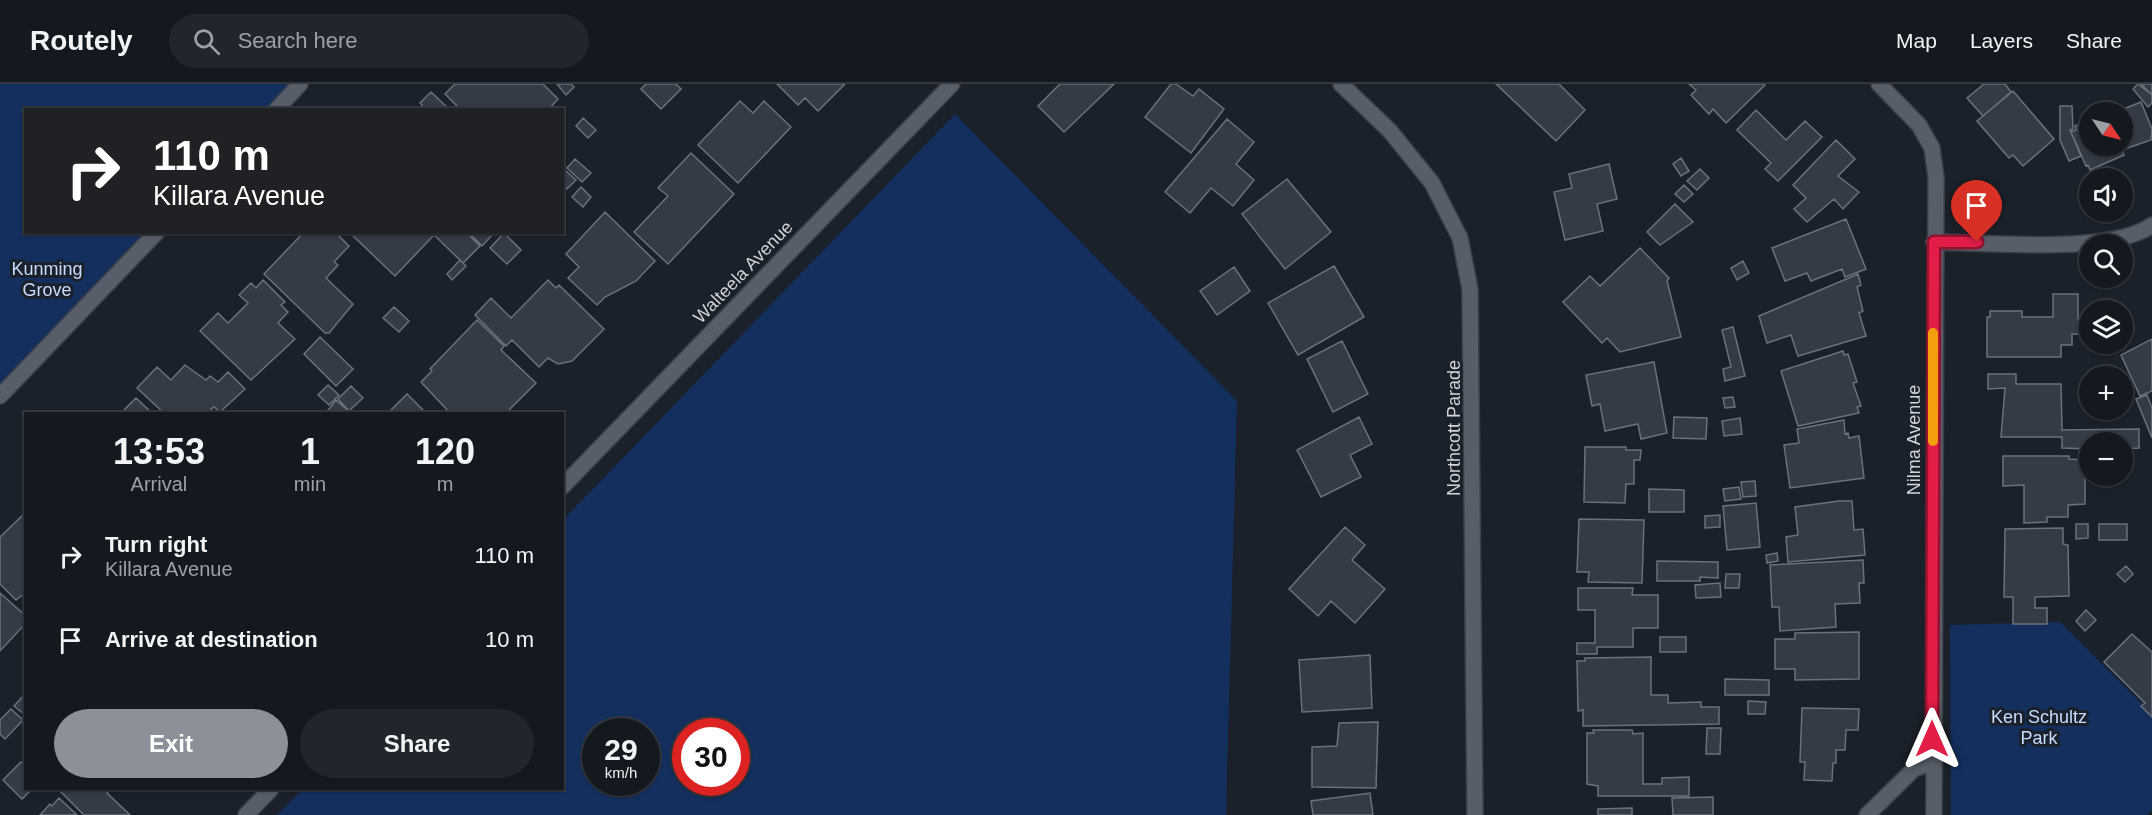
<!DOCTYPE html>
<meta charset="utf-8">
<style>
body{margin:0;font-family:Helvetica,sans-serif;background:#21262d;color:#f1f3f6;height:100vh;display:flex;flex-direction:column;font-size:22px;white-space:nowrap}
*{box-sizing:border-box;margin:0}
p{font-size:20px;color:#9da0a5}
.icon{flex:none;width:33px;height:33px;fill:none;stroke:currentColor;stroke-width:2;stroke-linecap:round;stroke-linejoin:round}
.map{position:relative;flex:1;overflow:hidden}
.details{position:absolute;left:24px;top:328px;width:540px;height:378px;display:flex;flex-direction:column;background:#141920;border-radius:0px;box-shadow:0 2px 4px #0004,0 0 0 2px #33383e}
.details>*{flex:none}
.hud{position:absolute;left:24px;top:24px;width:540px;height:126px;border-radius:0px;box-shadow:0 2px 4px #0004,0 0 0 2px #33383e;background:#202124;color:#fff;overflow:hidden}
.needle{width:39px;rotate:125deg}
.buttons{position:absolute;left:2079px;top:18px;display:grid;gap:12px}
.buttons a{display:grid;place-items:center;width:54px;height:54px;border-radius:50%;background:#141920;box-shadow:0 2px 4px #0004,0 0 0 2px #33383e;font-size:30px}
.speed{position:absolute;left:582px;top:634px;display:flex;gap:12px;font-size:30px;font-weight:700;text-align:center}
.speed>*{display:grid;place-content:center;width:78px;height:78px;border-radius:50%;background:#141920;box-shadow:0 2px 4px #0004,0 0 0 2px #33383e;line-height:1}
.speed small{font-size:15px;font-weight:400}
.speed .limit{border:9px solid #d22;background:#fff;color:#111}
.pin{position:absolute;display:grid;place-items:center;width:51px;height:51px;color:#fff;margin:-62px -26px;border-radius:50% 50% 50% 0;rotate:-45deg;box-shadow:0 0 6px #0007}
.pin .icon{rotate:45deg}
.me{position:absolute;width:66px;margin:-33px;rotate:0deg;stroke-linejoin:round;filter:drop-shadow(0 0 4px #0008)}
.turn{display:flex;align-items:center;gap:21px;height:126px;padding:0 30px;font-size:27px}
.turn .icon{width:78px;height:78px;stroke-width:2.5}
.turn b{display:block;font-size:42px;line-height:51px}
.eta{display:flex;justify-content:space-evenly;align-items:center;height:102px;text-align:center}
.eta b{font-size:36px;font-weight:700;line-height:42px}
.primary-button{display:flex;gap:12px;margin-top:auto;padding:12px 30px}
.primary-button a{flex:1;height:69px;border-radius:36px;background:#8c9099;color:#fff;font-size:24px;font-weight:700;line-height:69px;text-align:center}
.primary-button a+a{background:#21262d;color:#f1f3f6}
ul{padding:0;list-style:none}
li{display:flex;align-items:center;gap:18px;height:84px;padding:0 30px}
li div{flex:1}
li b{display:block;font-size:22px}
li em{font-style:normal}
header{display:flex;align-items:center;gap:36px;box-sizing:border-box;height:84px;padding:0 30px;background:#141920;border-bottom:2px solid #33383e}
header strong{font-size:28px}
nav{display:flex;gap:33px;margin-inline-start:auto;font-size:21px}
.search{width:420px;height:54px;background:#21262d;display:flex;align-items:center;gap:15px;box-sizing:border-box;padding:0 21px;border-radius:33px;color:#9da0a5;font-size:22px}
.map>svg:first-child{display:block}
.green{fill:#142f5d;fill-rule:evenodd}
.building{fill:#343b46;stroke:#69717d;stroke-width:1.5}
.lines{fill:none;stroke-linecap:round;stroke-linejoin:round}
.service-casing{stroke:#3b3f47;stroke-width:18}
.minor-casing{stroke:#3b3f47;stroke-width:18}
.tertiary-casing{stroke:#3b3f47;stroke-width:18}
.service{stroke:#575e69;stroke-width:15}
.minor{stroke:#575e69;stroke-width:15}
.tertiary{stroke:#575e69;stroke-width:15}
.route-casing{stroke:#92132f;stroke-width:15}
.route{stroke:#e11d48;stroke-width:10}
.slow{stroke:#f59e0b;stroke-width:10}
.labels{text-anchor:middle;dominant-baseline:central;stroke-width:6;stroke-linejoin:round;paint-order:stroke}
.park-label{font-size:18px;fill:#c6dcff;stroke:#1b212a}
.street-label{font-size:18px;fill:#d0d4db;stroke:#1b212a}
</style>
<header>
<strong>Routely</strong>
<div class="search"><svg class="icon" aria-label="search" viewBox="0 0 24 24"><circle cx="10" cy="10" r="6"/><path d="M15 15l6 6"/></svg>Search here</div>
<nav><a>Map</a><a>Layers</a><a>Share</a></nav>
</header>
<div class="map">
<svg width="2152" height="731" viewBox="0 0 2152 731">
<rect width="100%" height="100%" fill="#1b212a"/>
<path class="green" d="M0 0H300L276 25 26 26V148L157 149 0 312Z
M955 30 1237 317 1226 731H277L303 705H562L563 436ZM596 648H646V699H596ZM686 648H736V699H686Z
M2060 538 2152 630V726L2147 731H1951L1950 541Z"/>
<path class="building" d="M455 0H543L558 15 548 26H461L445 10Z
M557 0H571L574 3 566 11Z
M646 0H676L681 5 661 25 641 5Z
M777 0H845L818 27 805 14 798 21Z
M1060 0H1114L1064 48 1038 22Z
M1171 0H1176L1193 12 1199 5 1224 25 1191 69 1145 33Z
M1496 0H1559L1585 26 1556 57Z
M1689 0H1764L1765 1 1726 39 1713 25 1709 30 1691 11 1696 6Z
M1984 0H2005L2011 8 1983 32 1967 14Z
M2138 0 2152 11V19L2148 23 2133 5Z
M2141 0H2152V11Z
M2013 7 2054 55 2023 82 2013 71 2009 74 1977 37Z
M431 8 450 26H426L420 19Z
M740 17 753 29 764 17 791 43 738 99 698 61Z
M2141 18 2152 45 2151 56 2122 66 2124 71 2090 86 2088 81 2086 82 2071 48 2076 46 2075 42 2090 36V62H2122V28H2116Z
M2060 22H2072L2073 45 2070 46 2081 72 2069 77 2060 56Z
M1756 26 1786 56 1805 37 1822 53 1778 97 1765 85 1771 79 1737 46Z
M583 34 596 46 588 54 576 42Z
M1227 35 1254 58 1236 80 1254 96 1233 122 1211 104 1190 129 1165 108Z
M1836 56 1855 75 1838 92 1859 108 1843 125 1834 115 1807 138 1794 125 1806 114 1793 101Z
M691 69 734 110 668 180 634 148 668 112 658 104Z
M1681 74 1689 87 1681 92 1673 80Z
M575 75 591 89 582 98 567 84Z
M1609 80 1617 115 1597 120 1603 147 1565 156 1554 108 1572 104 1569 90Z
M1700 85 1709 94 1697 106 1687 97Z
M565 86 576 96 567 105 562 100Z
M1287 95 1331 148 1285 185 1242 130Z
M1684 101 1693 110 1684 118 1675 110Z
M581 103 591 113 583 123 572 113Z
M1675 120 1693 138 1660 161 1647 148Z
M605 128 655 177 636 197 605 213 597 221 568 194 579 183 566 170Z
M1846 135 1866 185 1845 193 1842 185 1811 197 1807 189 1785 197 1772 164Z
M304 148H335L349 162 334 178 338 181 326 194 353 220 329 249H325L264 190Z
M349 148H466L480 162 463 179 434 151 395 192Z
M475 148H495L482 162 472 152Z
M504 149 521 166 507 180 490 164Z
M1640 164 1669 194 1667 197 1681 253 1620 268 1607 254 1602 259 1563 218 1590 192 1600 202Z
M460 176 466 182 452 196 447 190Z
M1743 177 1749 189 1737 196 1731 184Z
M1334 182 1364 233 1298 271 1268 219Z
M1234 183 1250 207 1217 231 1200 207Z
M1858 190 1861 201 1857 203 1863 227 1859 229 1866 252 1798 272 1791 251 1767 259 1759 232Z
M263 196 285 218 281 221 288 228 278 239 295 255 251 296 200 247 218 229 228 239 248 219 239 211 251 199 256 204Z
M548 196 556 204 559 201 604 245 572 277 558 280 548 274 539 283 512 256 506 262 475 231 491 214 511 234Z
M2053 210H2078V236L2083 235V250H2072V261H2061V273H1987V233H1990V227H2022V233H2053Z
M394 223 409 237 399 248 383 234Z
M477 236 504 262 501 266 536 299 505 330H451L421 298 432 287 430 285Z
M1733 243 1745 292 1725 297 1723 285 1731 283 1722 246Z
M320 253 353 285 336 302 304 270Z
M2152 255V307L2140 312 2121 271Z
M1342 257 1368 310 1333 328 1307 275Z
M1843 267 1844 271 1848 270 1857 298 1853 299 1861 322 1857 323 1859 329 1798 342 1781 287Z
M1654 278 1667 349 1641 355 1638 340 1605 347 1600 320 1592 322 1586 291Z
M185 281 206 296 210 292 218 298 228 288 245 305 220 328 214 323 211 325 216 330H165L137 304 157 283 171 296Z
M1988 290H2016V300H2061L2062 346 2139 345V364L2122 365V358H2090V365L2062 364V353H2001L2005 304 1988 305Z
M328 301 339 311 329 321 318 311Z
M351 302 363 314 349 327 338 315Z
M407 310 427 330H387Z
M2147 311 2152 324V354L2136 315Z
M1733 313 1735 323 1725 324 1723 314Z
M136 314 153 330H120Z
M336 316 352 330H325Z
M1359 333 1372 360 1350 371 1361 393 1321 413 1297 366Z
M1674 333 1707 334 1706 355 1673 354Z
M1740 334 1742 350 1724 352 1722 337Z
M1844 336 1845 350 1848 349 1849 354 1859 352 1864 394 1790 404 1784 361 1799 359 1797 345Z
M1585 363H1626V366H1641L1640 376H1634V400H1626L1625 419 1584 418Z
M2003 372H2069V375L2085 376V420L2068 421V433H2047V438L2024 439V401L2003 402Z
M1755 397 1756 412 1743 413 1741 398Z
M1739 403 1741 415 1725 417 1723 405Z
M1649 405 1684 406V428H1649Z
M1839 417H1852L1854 446 1863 445 1865 471 1788 478 1786 453 1798 451 1795 423Z
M1756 419 1760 463 1727 466 1723 422Z
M26 428V508L16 516 0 500V453Z
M1720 431V443L1705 444V432Z
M1579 435 1644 436 1642 499 1588 498 1589 488H1577Z
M2076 440H2088V454L2076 455Z
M2099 440H2127V456H2099Z
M1345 443 1365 461 1352 476 1385 505 1355 539 1331 517 1318 532 1289 505Z
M2063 444V460L2068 461 2069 512 2035 513V524H2047V540H2013V513H2004L2005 445Z
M1777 469 1778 477 1767 479 1766 471Z
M1863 476 1864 499H1859L1860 519 1835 520 1836 543 1780 547 1779 523H1772L1770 481Z
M1657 477 1718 478V494L1700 493V497H1657Z
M2126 482 2133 490 2125 498 2117 490Z
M1726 490H1740L1739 504H1725Z
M1720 499 1721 513 1696 514 1695 501Z
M1578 504H1633L1632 511H1658V544H1633V563H1597V570H1577V559H1595V526H1578Z
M0 509 26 532V539L0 567Z
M2086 526 2096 536 2085 547 2076 537Z
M1859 548V595L1795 596V585H1775V555H1795V549Z
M2132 550 2152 568V633L2141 622 2145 619 2104 578Z
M1660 553H1686V568H1660Z
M1370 571 1372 624 1302 628 1299 576Z
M1651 573V611H1668V619L1701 618V623H1719V640L1583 642V626L1578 627 1577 577H1585V574Z
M1725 595 1769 596V611H1725Z
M25 610 26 611V632L14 622Z
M1748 617 1766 618 1765 630H1748Z
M1802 624 1859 625 1858 646H1846L1845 666H1836V679H1833L1832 697 1804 696 1805 678H1800Z
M11 625 23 636 5 655 0 650V636Z
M1378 638 1376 704 1312 703V663L1337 662 1339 639Z
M1707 644H1721L1720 670H1706Z
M1593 646H1632L1633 650 1643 649V700H1662V694L1689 693V712H1598V702L1587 700V649H1594Z
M21 678 26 682V705H32L22 715 3 696Z
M58 705H111L107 709 130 731H84Z
M1370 709 1373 731H1313L1311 717Z
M1713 713V731H1673L1672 714Z
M59 714 77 731H40L50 720 52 722Z
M1632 724V731H1598V725Z"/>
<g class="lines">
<g class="service-casing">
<path id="service" d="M1867 731 1914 685 1932 679"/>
</g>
<g class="minor-casing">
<path id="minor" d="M1879 0 1919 41 1932 64 1936 93 1934 731
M1934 158C1987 158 2111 171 2152 141
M562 403 952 0
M246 731 271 705"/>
</g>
<g class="tertiary-casing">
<path id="tertiary" d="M1341 0 1390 47 1432 99 1460 154 1470 205 1475 731
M276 26 300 0
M0 312 157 148"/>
</g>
<use href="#service" class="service"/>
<use href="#minor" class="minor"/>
<use href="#tertiary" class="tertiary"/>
</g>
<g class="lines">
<g class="route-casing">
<path id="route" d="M1932 655 1934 158H1977"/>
</g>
<use href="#route" class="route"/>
<path class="slow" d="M1933 357V249"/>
</g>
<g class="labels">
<g class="park-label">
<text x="47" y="185">Kunming<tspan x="47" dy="21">Grove</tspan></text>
<text x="2039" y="633">Ken Schultz<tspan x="2039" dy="21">Park</tspan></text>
</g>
<g class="street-label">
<text transform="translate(743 188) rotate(-46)">Walteela Avenue</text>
<text transform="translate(1454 344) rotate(-90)">Northcott Parade</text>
<text transform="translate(1914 356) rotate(-90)">Nilma Avenue</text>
</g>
</g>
</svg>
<div class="buttons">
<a><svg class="needle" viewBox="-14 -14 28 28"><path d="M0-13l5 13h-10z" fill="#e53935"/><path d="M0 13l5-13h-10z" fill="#9da0a5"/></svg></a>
<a><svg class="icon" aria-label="sound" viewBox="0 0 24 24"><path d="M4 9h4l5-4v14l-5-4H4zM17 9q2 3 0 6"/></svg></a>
<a><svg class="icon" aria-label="search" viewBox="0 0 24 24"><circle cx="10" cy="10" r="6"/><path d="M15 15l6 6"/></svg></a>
<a><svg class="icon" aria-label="layers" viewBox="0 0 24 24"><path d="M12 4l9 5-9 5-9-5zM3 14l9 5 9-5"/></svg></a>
<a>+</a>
<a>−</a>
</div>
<div class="speed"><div>29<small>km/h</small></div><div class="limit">30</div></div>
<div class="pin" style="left:1977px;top:158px;background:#d93025"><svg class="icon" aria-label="arrive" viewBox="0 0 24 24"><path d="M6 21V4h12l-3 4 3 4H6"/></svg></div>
<svg class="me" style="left:1932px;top:655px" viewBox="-20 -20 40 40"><path d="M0-17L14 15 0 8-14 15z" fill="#e11d48" stroke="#fff" stroke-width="4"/></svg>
<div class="hud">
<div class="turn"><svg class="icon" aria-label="right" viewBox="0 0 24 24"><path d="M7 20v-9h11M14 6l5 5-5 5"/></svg><div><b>110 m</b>Killara Avenue</div></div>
</div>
<section class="details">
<div class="eta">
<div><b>13:53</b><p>Arrival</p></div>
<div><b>1</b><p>min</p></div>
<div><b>120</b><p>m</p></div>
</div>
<ul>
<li><svg class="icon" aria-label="right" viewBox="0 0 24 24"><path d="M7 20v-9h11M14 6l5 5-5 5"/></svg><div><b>Turn right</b><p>Killara Avenue</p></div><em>110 m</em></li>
<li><svg class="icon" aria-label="arrive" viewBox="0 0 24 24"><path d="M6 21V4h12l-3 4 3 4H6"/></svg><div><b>Arrive at destination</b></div><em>10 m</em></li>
</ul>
<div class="primary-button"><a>Exit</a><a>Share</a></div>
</section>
</div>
